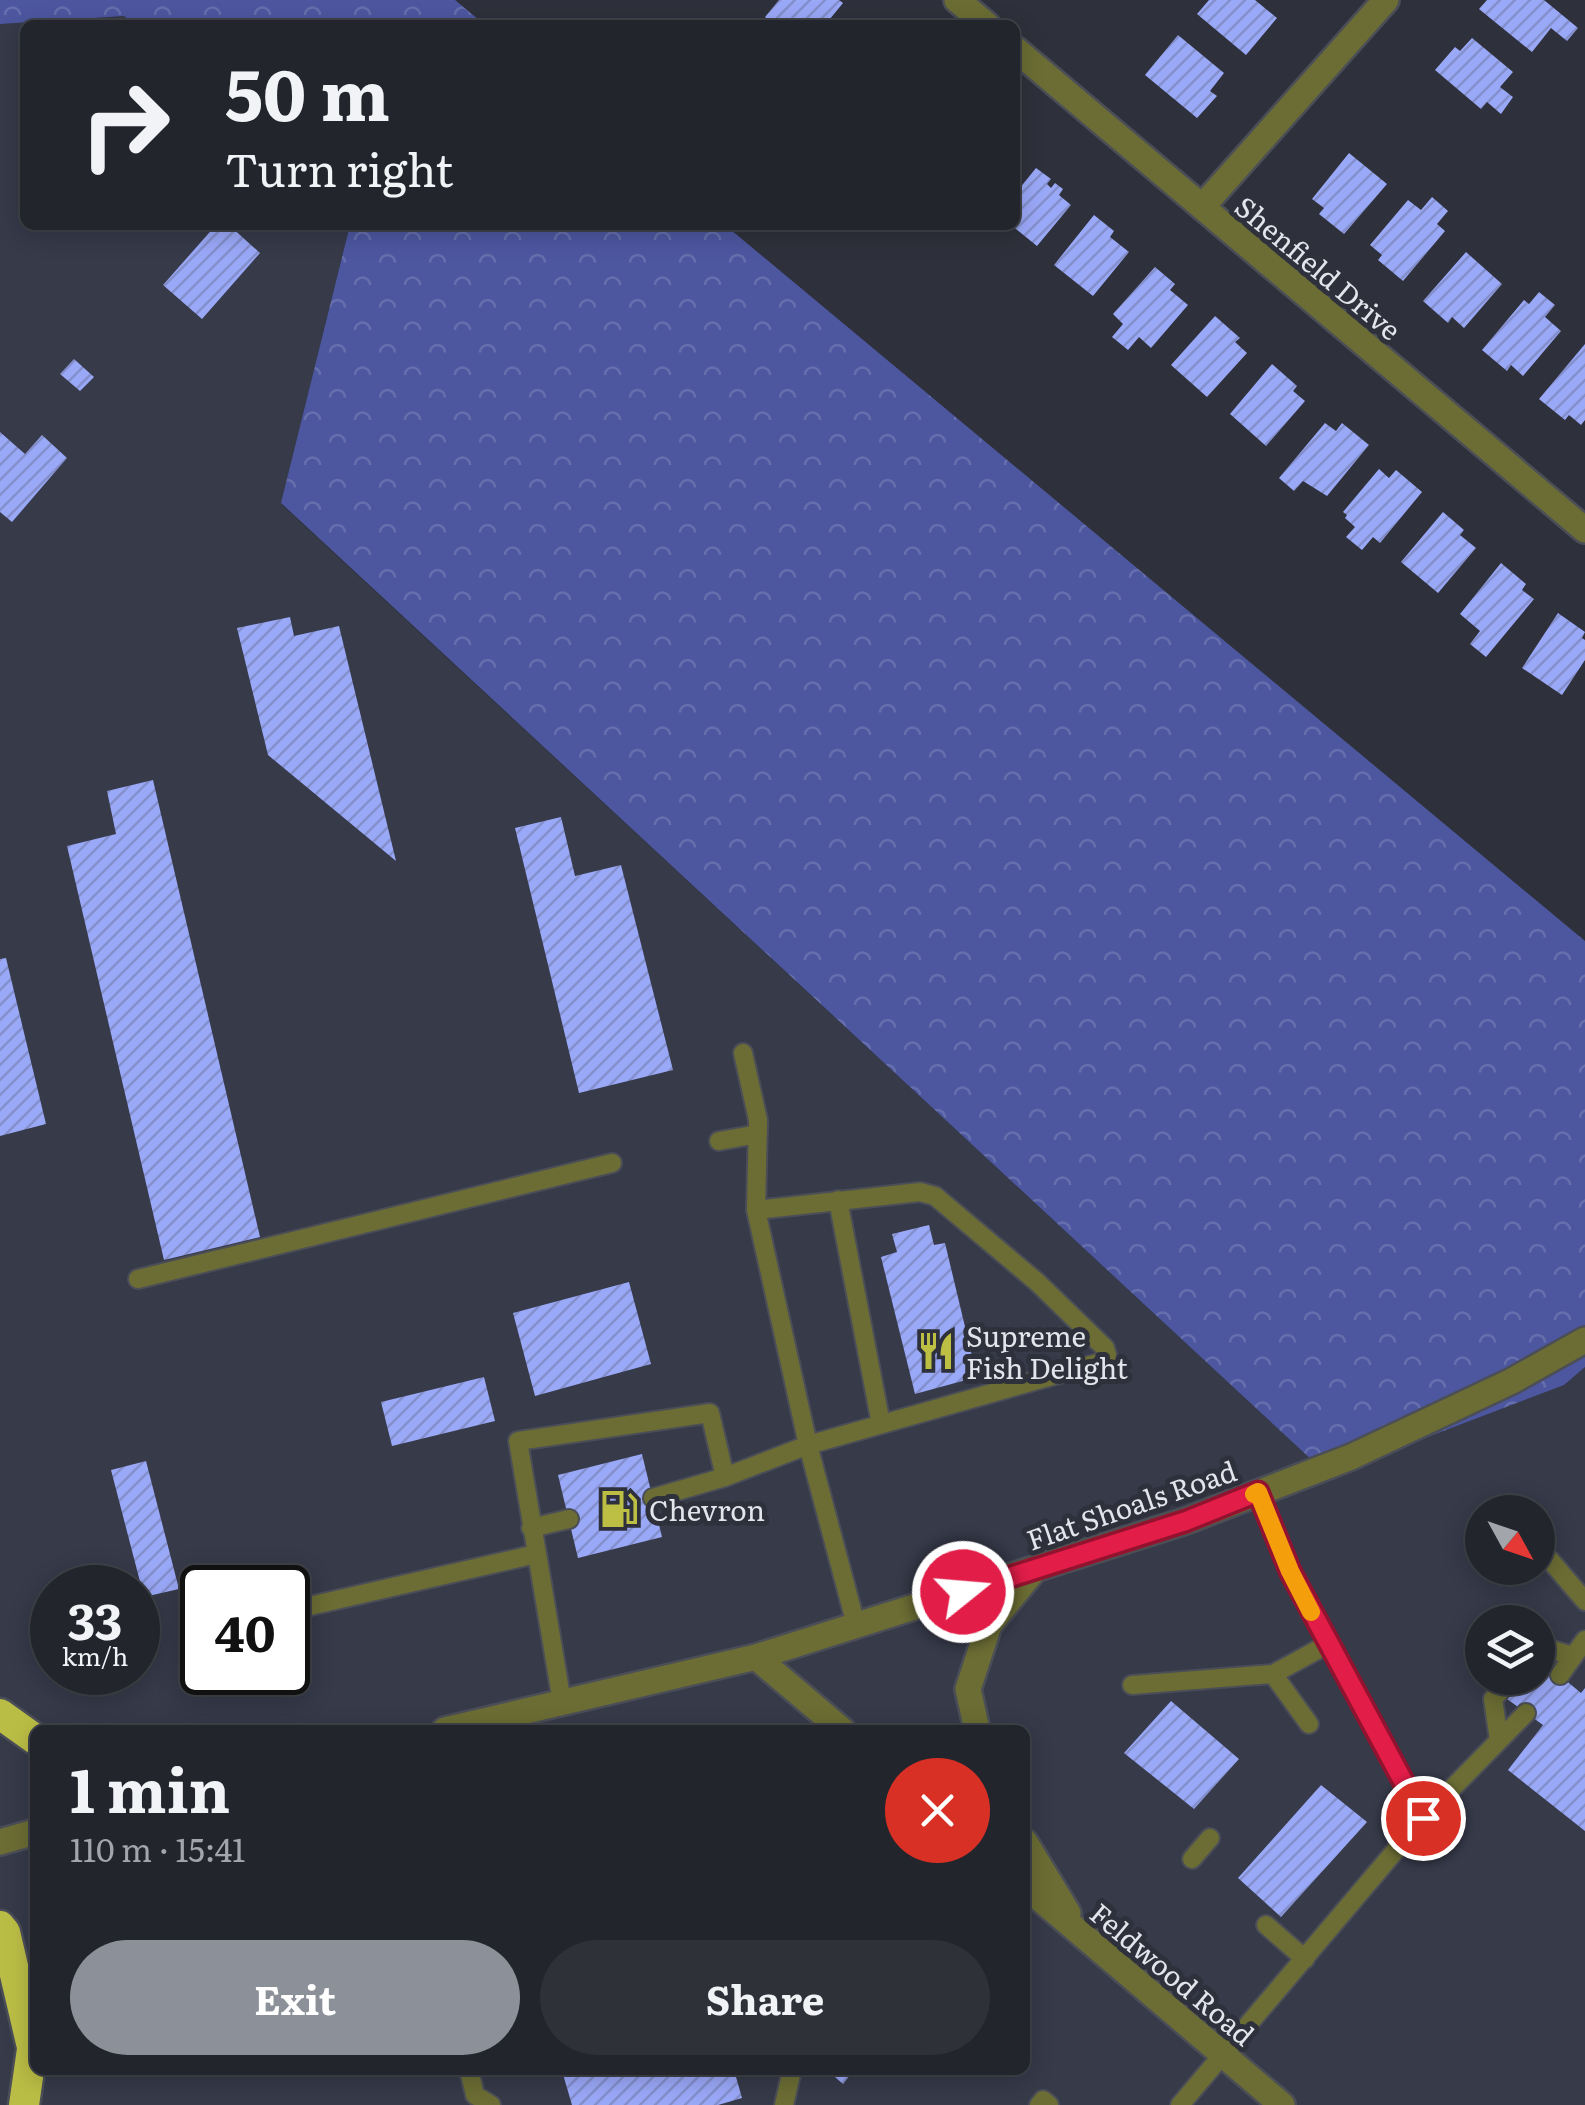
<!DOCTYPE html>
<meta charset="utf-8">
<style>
body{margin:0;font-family:Literata,serif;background:#2e3138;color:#f1f3f6;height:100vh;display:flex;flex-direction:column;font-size:38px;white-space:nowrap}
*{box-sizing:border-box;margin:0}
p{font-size:32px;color:#a2a5a9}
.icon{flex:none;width:55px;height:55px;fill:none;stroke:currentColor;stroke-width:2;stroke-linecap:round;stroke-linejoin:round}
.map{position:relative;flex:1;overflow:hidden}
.details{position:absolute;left:30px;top:1725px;width:1000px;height:350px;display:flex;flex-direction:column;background:#22252c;border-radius:15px;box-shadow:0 5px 25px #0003,0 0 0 2px #3f4248}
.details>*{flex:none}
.guide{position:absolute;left:20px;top:20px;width:1000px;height:210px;border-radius:15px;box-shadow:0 5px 25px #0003,0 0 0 2px #3f4248;background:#22252c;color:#f1f3f6;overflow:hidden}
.needle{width:65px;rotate:130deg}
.buttons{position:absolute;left:1465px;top:1495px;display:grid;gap:20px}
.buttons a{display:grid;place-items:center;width:90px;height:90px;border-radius:50%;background:#22252c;box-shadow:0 5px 25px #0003,0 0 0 2px #3f4248;font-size:50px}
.speed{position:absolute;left:30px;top:1565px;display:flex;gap:20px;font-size:50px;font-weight:700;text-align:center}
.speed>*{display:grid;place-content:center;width:130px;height:130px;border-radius:50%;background:#22252c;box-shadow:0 5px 25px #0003,0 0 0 2px #3f4248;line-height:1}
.speed small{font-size:25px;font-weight:400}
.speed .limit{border:5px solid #111;border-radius:15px;background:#fff;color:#111}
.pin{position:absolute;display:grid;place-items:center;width:85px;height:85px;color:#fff;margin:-42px;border:5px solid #fff;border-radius:50%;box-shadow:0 2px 10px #0007}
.me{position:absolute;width:110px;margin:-55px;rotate:73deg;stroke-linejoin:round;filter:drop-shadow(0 0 8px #0008)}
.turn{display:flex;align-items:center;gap:35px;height:210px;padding:0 40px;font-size:45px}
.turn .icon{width:130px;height:130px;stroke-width:2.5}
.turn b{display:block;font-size:70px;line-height:85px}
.round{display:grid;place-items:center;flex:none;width:105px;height:105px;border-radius:52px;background:#2e3138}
.summary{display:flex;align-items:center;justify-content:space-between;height:170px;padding:0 40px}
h1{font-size:60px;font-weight:700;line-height:75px}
.button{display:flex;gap:20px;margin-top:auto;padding:20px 40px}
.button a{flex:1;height:115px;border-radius:60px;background:#8c9099;color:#fff;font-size:40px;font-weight:700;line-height:115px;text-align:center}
.button a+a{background:#2e3138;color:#f1f3f6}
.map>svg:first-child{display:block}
.built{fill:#363a49;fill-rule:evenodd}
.forest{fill:url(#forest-crowns)}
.building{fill:url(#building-hatch)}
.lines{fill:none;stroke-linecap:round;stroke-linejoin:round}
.service-casing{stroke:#4b4e57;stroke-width:22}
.minor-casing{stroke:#4b4e57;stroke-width:30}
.tertiary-casing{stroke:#4b4e57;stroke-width:30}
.motorway-casing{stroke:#4b4e57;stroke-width:35}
.service{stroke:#6b6d34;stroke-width:18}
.minor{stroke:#6b6d34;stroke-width:25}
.tertiary{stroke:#6b6d34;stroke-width:25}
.motorway{stroke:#babd45;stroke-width:30}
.route-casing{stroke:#92132f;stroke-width:25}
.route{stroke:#e11d48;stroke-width:18}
.slow{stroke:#f59e0b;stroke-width:18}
.labels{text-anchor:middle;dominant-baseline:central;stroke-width:10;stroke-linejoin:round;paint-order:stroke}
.street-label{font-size:28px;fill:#e3e5ec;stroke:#2e313b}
.poi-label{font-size:28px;fill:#e3e5ec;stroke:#2e313b;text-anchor:start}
</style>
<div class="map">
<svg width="1585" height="2105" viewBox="0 0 1585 2105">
<defs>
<pattern id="forest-crowns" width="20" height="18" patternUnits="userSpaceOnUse" patternTransform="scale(2.5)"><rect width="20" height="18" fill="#4d57a0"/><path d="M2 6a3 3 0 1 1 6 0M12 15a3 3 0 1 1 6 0" fill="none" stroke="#666fad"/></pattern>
<pattern id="building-hatch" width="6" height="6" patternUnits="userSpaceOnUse" patternTransform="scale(2.5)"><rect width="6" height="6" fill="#9aa8f8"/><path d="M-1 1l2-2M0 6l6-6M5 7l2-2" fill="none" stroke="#848fcc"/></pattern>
</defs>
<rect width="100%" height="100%" fill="#2e313b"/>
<path class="built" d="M124 16 135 25H25V225H350L281 504 1328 1475 1564 1385 1585 1367V2105H0V24ZM1482 1512H1538V1568H1482ZM52 1588H138V1672H52ZM202 1588H288V1672H202ZM1482 1622H1538V1678H1482ZM35 1730H1025V2070H35Z"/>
<path class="forest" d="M0 0H455L485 25H135L124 16 0 24Z
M350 225H725L1585 941V1367L1564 1385 1328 1475 281 503Z"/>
<path class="building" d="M779 0H839L843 3 825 25H775L765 17Z
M1209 0H1255L1277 18 1246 55 1197 14Z
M1487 0H1544L1578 28 1567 41 1551 28 1532 52 1479 9Z
M1178 35 1224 73 1210 91 1217 96 1197 118 1145 75Z
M1472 38 1513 72 1500 87 1513 97 1501 114 1487 102 1481 109 1435 70 1455 47 1460 51Z
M1349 153 1387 184 1344 234 1319 214 1324 208 1312 199Z
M1036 168 1051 179 1047 184 1051 188 1055 183 1063 189 1059 195 1071 205 1037 246 1011 225H1015V194Z
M1432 197 1448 211 1437 224 1445 231 1403 281 1378 260 1382 255 1370 245 1408 200 1421 210Z
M1094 215 1114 231 1110 237 1129 252 1093 296 1054 265Z
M216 225H229L260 253 202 319 163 285Z
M1466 252 1502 284 1464 328 1452 317 1448 323 1423 301Z
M1155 267 1175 284 1170 290 1188 305 1151 348 1139 337 1128 350 1112 337 1123 324 1113 314Z
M1539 292 1555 305 1545 317 1561 331 1523 376 1511 365 1507 371 1482 350 1524 300 1529 304Z
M1215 316 1240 338 1235 342 1247 353 1207 397 1171 365Z
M1585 344V420L1581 425 1569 415 1565 420 1539 399Z
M74 359 94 377 80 391 60 374Z
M1272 364 1297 386 1293 391 1305 401 1266 446 1230 414Z
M1325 423 1336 431 1342 423 1369 445 1327 496 1303 481 1294 491 1279 478Z
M0 432 25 454 42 435 67 458 12 522 0 512Z
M1379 469 1389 478 1396 470 1422 492 1380 543 1373 537 1362 550 1346 537 1355 527 1345 518 1347 515 1343 512Z
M1443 512 1464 530 1460 535 1476 548 1438 593 1401 562Z
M1501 563 1526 584 1522 590 1534 599 1486 657 1470 644 1480 631 1460 614Z
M1558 613 1585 632 1582 638 1585 640V660L1562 695 1522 668Z
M290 617 294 636 339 626 396 861 268 755 237 628Z
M153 780 260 1237 164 1260 67 846 116 834 107 791Z
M561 817 575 876 621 865 673 1070 579 1093 515 828Z
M6 958 46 1124 0 1136V959Z
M929 1225 934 1245 945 1243 977 1377 915 1394 881 1257 897 1252 892 1234Z
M629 1282 651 1364 535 1396 513 1313Z
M484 1377 495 1421 392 1446 381 1402Z
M642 1454 662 1537 578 1558 558 1475Z
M146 1461 179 1589 144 1597 111 1470Z
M1540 1659 1581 1693 1585 1688V1831L1508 1770 1543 1725 1507 1699 1525 1678H1538Z
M1171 1701 1239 1759 1194 1809 1124 1753Z
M1321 1785 1367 1822 1281 1917 1238 1878Z
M734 2070 742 2098 718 2105H572L562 2071Z
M827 2070H854L843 2084Z"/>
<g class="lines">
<g class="service-casing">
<path id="service" d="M743 1053 758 1120 756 1210 808 1445 856 1625
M719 1141 758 1134
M838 1200 881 1424
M138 1279 612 1163
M653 1498 725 1477
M531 1528 569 1519
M1538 1558 1550 1560 1585 1601
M288 1611 536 1554
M1538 1649 1540 1646 1573 1656
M1560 1675 1585 1640
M1132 1685 1273 1674
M562 1702 518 1441 710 1413 725 1477 808 1445 1105 1361 1107 1355 1105 1348 1037 1282 935 1196 920 1192 756 1210
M1309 1724 1273 1674 1328 1644
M1499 1740 1493 1699 1512 1678
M1423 1818 1526 1713
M1192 1859 1210 1838
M1266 1925 1305 1959
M469 2070 475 2095 491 2105
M784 2105 792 2070
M1039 2105 1043 2100 1049 2105
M1180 2105 1423 1818 1290 1571 1258 1492"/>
</g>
<g class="minor-casing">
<path id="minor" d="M957 0 987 25
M1015 49 1585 530
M1202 207 1386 0"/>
</g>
<g class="tertiary-casing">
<path id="tertiary" d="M756 1657 842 1730
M445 1730 756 1657 1186 1521 1351 1457 1512 1381 1585 1340
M977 1730 968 1689 989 1625 1034 1570
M0 1842 35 1832
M1025 1842 1068 1913
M1025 1886 1282 2105"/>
</g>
<g class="motorway-casing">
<path id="motorway" d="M0 1714 35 1739
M0 1926 5 1932 31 2043
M24 2105 35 2028"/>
</g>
<use href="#service" class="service"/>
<use href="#minor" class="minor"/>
<use href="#tertiary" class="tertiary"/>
<use href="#motorway" class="motorway"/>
</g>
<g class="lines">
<g class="route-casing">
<path id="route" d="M963 1592 1186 1521 1258 1492 1290 1571 1423 1818"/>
</g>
<use href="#route" class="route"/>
<path class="slow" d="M1254 1494 1258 1492 1290 1571 1311 1612"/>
</g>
<defs>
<g id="restaurant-bare" transform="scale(3)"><path d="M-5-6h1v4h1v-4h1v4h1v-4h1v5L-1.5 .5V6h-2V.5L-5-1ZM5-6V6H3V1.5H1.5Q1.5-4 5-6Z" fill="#bcbf44" stroke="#2e313b" stroke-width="2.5" paint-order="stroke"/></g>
<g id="fuel-bare" transform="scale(3)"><path d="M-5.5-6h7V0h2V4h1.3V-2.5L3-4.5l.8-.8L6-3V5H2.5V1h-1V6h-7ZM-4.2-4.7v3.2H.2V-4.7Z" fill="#bcbf44" stroke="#2e313b" stroke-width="2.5" paint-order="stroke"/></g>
</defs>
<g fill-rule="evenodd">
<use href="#restaurant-bare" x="936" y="1351"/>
<use href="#fuel-bare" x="619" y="1509"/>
</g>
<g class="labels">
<g class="street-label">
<text transform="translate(1319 267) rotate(40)">Shenfield Drive</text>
<text transform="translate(1131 1504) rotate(-19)">Flat Shoals Road</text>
<text transform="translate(1173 1973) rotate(40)">Feldwood Road</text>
</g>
<g class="poi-label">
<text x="966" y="1335">Supreme<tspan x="966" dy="32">Fish Delight</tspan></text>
<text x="649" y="1509">Chevron</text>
</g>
</g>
</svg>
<div class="buttons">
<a><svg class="needle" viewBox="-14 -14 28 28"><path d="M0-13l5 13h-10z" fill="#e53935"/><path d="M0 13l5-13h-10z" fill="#a2a5a9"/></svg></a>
<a><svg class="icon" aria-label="layers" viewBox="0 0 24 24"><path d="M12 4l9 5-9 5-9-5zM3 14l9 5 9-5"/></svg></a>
</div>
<div class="speed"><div>33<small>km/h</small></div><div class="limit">40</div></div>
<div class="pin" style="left:1423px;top:1818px;background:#d93025"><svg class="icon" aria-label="arrive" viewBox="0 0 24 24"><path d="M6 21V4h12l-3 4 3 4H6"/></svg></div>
<svg class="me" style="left:963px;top:1592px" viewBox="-20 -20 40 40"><circle r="17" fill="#e11d48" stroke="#fff" stroke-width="3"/><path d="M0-11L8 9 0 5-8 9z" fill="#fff"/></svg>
<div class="guide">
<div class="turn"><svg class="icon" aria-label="right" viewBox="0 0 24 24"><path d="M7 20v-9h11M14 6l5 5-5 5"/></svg><div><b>50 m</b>Turn right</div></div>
</div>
<section class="details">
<div class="summary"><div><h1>1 min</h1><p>110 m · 15:41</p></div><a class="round" style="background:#d93025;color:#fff"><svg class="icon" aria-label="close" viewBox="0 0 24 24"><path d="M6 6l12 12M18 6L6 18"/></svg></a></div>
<div class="button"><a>Exit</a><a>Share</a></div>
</section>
</div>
